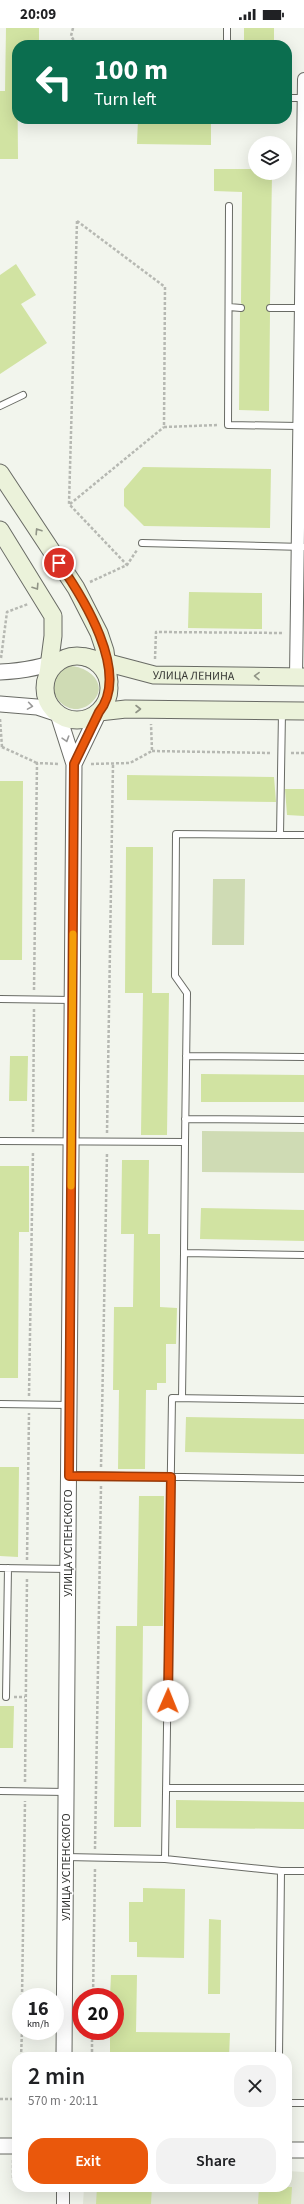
<!DOCTYPE html>
<meta charset="utf-8">
<style>
body{margin:0;font-family:"Source Sans 3",sans-serif;background:#f2f2f2;color:#202124;height:100vh;display:flex;flex-direction:column;font-size:15px;white-space:nowrap}
*{box-sizing:border-box;margin:0}
p{font-size:13px;color:#757577}
.icon{flex:none;width:22px;height:22px;fill:none;stroke:currentColor;stroke-width:2;stroke-linecap:round;stroke-linejoin:round}
.map{position:relative;flex:1;overflow:hidden}
.sheet{position:absolute;left:12px;top:2024px;width:280px;height:140px;display:flex;flex-direction:column;background:#fff;border-radius:16px;box-shadow:0 4px 16px #0002}
.sheet>*{flex:none}
.top-card{position:absolute;left:12px;top:12px;width:280px;height:84px;border-radius:16px;box-shadow:0 4px 16px #0002;background:#0b6e4f;color:#fff;overflow:hidden}
.controls{position:absolute;left:248px;top:108px;display:grid;gap:8px}
.controls a{display:grid;place-items:center;width:44px;height:44px;border-radius:50%;background:#fff;box-shadow:0 4px 16px #0002;font-size:20px}
.speed{position:absolute;left:12px;top:1960px;display:flex;gap:8px;font-size:20px;font-weight:700;text-align:center}
.speed>*{display:grid;place-content:center;width:52px;height:52px;border-radius:50%;background:#fff;box-shadow:0 4px 16px #0002;line-height:1}
.speed small{font-size:10px;font-weight:400}
.speed .limit{border:6px solid #d22;background:#fff;color:#111}
.pin{position:absolute;display:grid;place-items:center;width:34px;height:34px;color:#fff;margin:-17px;border:2px solid #fff;border-radius:50%;box-shadow:0 1px 4px #0007}
.me{position:absolute;width:44px;margin:-22px;rotate:1deg;stroke-linejoin:round;filter:drop-shadow(0 0 3px #0008)}
.turn{display:flex;align-items:center;gap:14px;height:84px;padding:0 16px;font-size:18px}
.turn .icon{width:52px;height:52px;stroke-width:2.5}
.turn b{display:block;font-size:28px;line-height:34px}
.round{display:grid;place-items:center;flex:none;width:42px;height:42px;border-radius:16px;background:#f2f2f2}
.headline{display:flex;align-items:center;justify-content:space-between;height:68px;padding:0 16px}
h1{font-size:24px;font-weight:600;line-height:30px}
.action{display:flex;gap:8px;margin-top:auto;padding:8px 16px}
.action a{flex:1;height:46px;border-radius:16px;background:#ea580c;color:#fff;font-size:16px;font-weight:600;line-height:46px;text-align:center}
.action a+a{background:#f2f2f2;color:#202124}
.status{display:flex;justify-content:space-between;align-items:center;height:28px;padding:0 20px;background:#fff;direction:ltr}
.status svg{height:11px;fill:currentColor}
.map>svg:first-child{display:block}
.built{fill:#e4e8da}
.green{fill:#cfdbb4}
.building{fill:#d1e3a2}
.lines{fill:none;stroke-linecap:round;stroke-linejoin:round}
.service-casing{stroke:#696b65;stroke-width:8}
.minor-casing{stroke:#696b65;stroke-width:14}
.tertiary-casing{stroke:#696b65;stroke-width:17}
.secondary-casing{stroke:#696b65;stroke-width:19}
.path{stroke:#b6b8b2;stroke-width:2.5;stroke-dasharray:3 2;stroke-linecap:butt}
.service{stroke:#fff;stroke-width:6}
.minor{stroke:#fff;stroke-width:12}
.tertiary{stroke:#fff;stroke-width:15}
.secondary{stroke:#ebf2da;stroke-width:17}
.oneway{stroke:#909486}
.oneway2{stroke:#9a9a99}
.route-casing{stroke:#983908;stroke-width:10}
.route{stroke:#ea580c;stroke-width:7}
.slow{stroke:#f59e0b;stroke-width:7}
.labels{text-anchor:middle;dominant-baseline:central;stroke-width:3;stroke-linejoin:round;paint-order:stroke}
.street-label{font-size:12px;fill:#353633;stroke:#fff}
</style>
<div class="status"><b>20:09</b><svg viewBox="0 0 49 12"><path d="M0 12V9h3v3zM5 12V6h3v6zM10 12V3h3v9zM15 12V0h3v12zM26 1h20v11H26zM47 4h2v5h-2z"/></svg></div>
<div class="map">
<svg width="304" height="2176" viewBox="0 0 304 2176">
<rect width="100%" height="100%" fill="#f2f5ed"/>
<path class="built" d="M287 2143 304 2144V2176H83L84 2159H287Z"/>
<path class="green" d="M71 638C89 639 110 657 92 674 66 699 31 650 71 638Z
M213 851H245L244 917H212Z
M202 1103 304 1104V1145L202 1144Z"/>
<path class="building" d="M6 0H39V17H17L18 131H0V63H5Z
M244 0H274V17H244Z
M138 91H211V117L137 116Z
M214 141H255V145H272L270 276 266 280 270 284 269 383 239 382 240 284 245 280 241 275 242 164 214 163Z
M16 236 36 267 21 276 47 315 0 346V247Z
M143 439 271 441 270 500 144 498 124 478V461Z
M189 564 262 565V601L188 600Z
M127 747 274 749 276 774 127 772Z
M0 753H23L22 932H0Z
M285 761H304V788L287 787Z
M126 819H153L152 965H169L167 1107H141L143 965H125Z
M10 1028H28L27 1073H9Z
M201 1046 304 1047V1074H201Z
M122 1132H149L148 1206H160V1279L177 1280 176 1316H166V1355H157V1362H146L145 1441H118L119 1362H113L114 1279H133L134 1206H121Z
M0 1138H29V1204H19L18 1350H0Z
M201 1180 304 1182V1213L200 1211Z
M186 1389 304 1391V1426L185 1424Z
M0 1439H19L18 1529 0 1528Z
M139 1468H164L163 1598H137Z
M116 1598H143L141 1799H114Z
M0 1678H14L13 1720H0Z
M176 1772 304 1774V1801L176 1800Z
M143 1860 185 1861 184 1930 137 1929V1914H129V1874H143Z
M209 1891 221 1892 220 1966H208Z
M111 1947H137L136 2004 230 2005 229 2029H110V2003H115V1969H110Z
M97 2159H152L151 2176H96Z
M259 2159H292L291 2176H258Z"/>
<g class="lines">
<g class="service-casing">
<path id="service" d="M227 17V0
M287 70H304
M229 178 228 397 299 398
M229 279 241 280
M270 280H301
M0 378 23 367
M142 515 304 519
M280 807H304
M0 971 72 972
M186 1028 304 1029
M185 1091 304 1092
M0 1113 185 1114 184 1225
M185 1114 187 965 175 948 176 806 280 807 282 684
M182 1370 184 1225 304 1227
M0 1376 68 1377
M69 1447 304 1451
M0 1540 68 1541
M6 1669 8 1540
M166 1760H304
M0 1763 66 1764
M66 1829 165 1831 172 1370 304 1372
M165 1831 281 1843H304
M279 2029 281 1843
M287 2075H304"/>
</g>
<g class="minor-casing">
<path id="minor" d="M296 649 304 51
M63 2159V2176"/>
</g>
<g class="tertiary-casing">
<path id="tertiary" d="M0 644C22 643 42 640 62 631
M0 676 37 679 58 686 74 736 64 2029
M74 736 99 684
M0 2118H17
M287 2122H304"/>
</g>
<g class="secondary-casing">
<g id="secondary">
<path d="M0 445 76 560 99 605 105 623 109 654"/>
<path d="M0 502 53 588V608L48 646"/>
<circle cx="77" cy="660" r="32"/>
<path id="s1" d="M86 629 154 647 304 649"/>
<path d="M99 684 126 681 304 683"/>
</g>
</g>
<path class="path" d="M73 0 71 8 77 17
M77 193 69 476 127 537
M77 193 165 259 164 399 219 397
M70 476 164 399
M90 554 127 537 137 522
M1 630 7 584 28 576
M155 631 156 604 284 605
M0 691 2 719H0
M2 719 37 735
M152 723 272 725
M291 725H304
M91 736 130 735 152 723 151 696
M34 962 37 735 60 736
M33 1104 34 981
M107 1105 113 736
M29 1368 33 1123
M101 1439 107 1124
M27 1532 29 1385
M14 1669H25
M25 1754 27 1549
M95 1821 101 1458
M22 1969 25 1773
M93 1969 95 1840
M21 2029 22 2003
M92 2029V2003
M0 2071H17
M13 2132V2151H17"/>
<use href="#service" class="service"/>
<use href="#minor" class="minor"/>
<use href="#tertiary" class="tertiary"/>
<use href="#secondary" class="secondary"/>
</g>
<defs><path id="oneway-chevron" d="M-2-3.5L2.5 0L-2 3.5" fill="none" stroke-width="1.6" stroke-linecap="round" stroke-linejoin="round"/></defs>
<g class="oneway">
<use href="#oneway-chevron" transform="translate(38 503) rotate(-123)"/>
<use href="#oneway-chevron" transform="translate(36 559) rotate(57)"/>
<use href="#oneway-chevron" transform="translate(257 648) rotate(-179)"/>
<use href="#oneway-chevron" transform="translate(138 681)"/>
</g>
<g class="oneway2">
<use href="#oneway-chevron" transform="translate(30 678) rotate(9)"/>
<use href="#oneway-chevron" transform="translate(66 711) rotate(73)"/>
</g>
<g class="lines">
<g class="route-casing">
<path id="route" d="M59 535C82 568 131 645 99 684L74 736 69 1448 171 1449 168 1673"/>
</g>
<use href="#route" class="route"/>
<path class="slow" d="M71 1158 73 906"/>
</g>
<g class="labels">
<g class="street-label">
<text stroke="none"><textPath href="#s1" startOffset="110">УЛИЦА ЛЕНИНА</textPath></text>
<text transform="translate(68 1515) rotate(-90)">УЛИЦА УСПЕНСКОГО</text>
<text transform="translate(66 1839) rotate(-90)">УЛИЦА УСПЕНСКОГО</text>
</g>
</g>
</svg>
<div class="controls">
<a><svg class="icon" aria-label="layers" viewBox="0 0 24 24"><path d="M12 4l9 5-9 5-9-5zM3 14l9 5 9-5"/></svg></a>
</div>
<div class="speed"><div>16<small>km/h</small></div><div class="limit">20</div></div>
<div class="pin" style="left:59px;top:535px;background:#d93025"><svg class="icon" aria-label="arrive" viewBox="0 0 24 24"><path d="M6 21V4h12l-3 4 3 4H6"/></svg></div>
<svg class="me" style="left:168px;top:1673px" viewBox="-20 -20 40 40"><circle r="19" fill="#fff"/><path d="M0-13L10 11 0 6-10 11z" fill="#ea580c"/></svg>
<div class="top-card">
<div class="turn"><svg class="icon" aria-label="left" viewBox="0 0 24 24"><path d="M17 20v-9H6M10 6l-5 5 5 5"/></svg><div><b>100 m</b>Turn left</div></div>
</div>
<section class="sheet">
<div class="headline"><div><h1>2 min</h1><p>570 m · 20:11</p></div><a class="round"><svg class="icon" aria-label="close" viewBox="0 0 24 24"><path d="M6 6l12 12M18 6L6 18"/></svg></a></div>
<div class="action"><a>Exit</a><a>Share</a></div>
</section>
</div>
